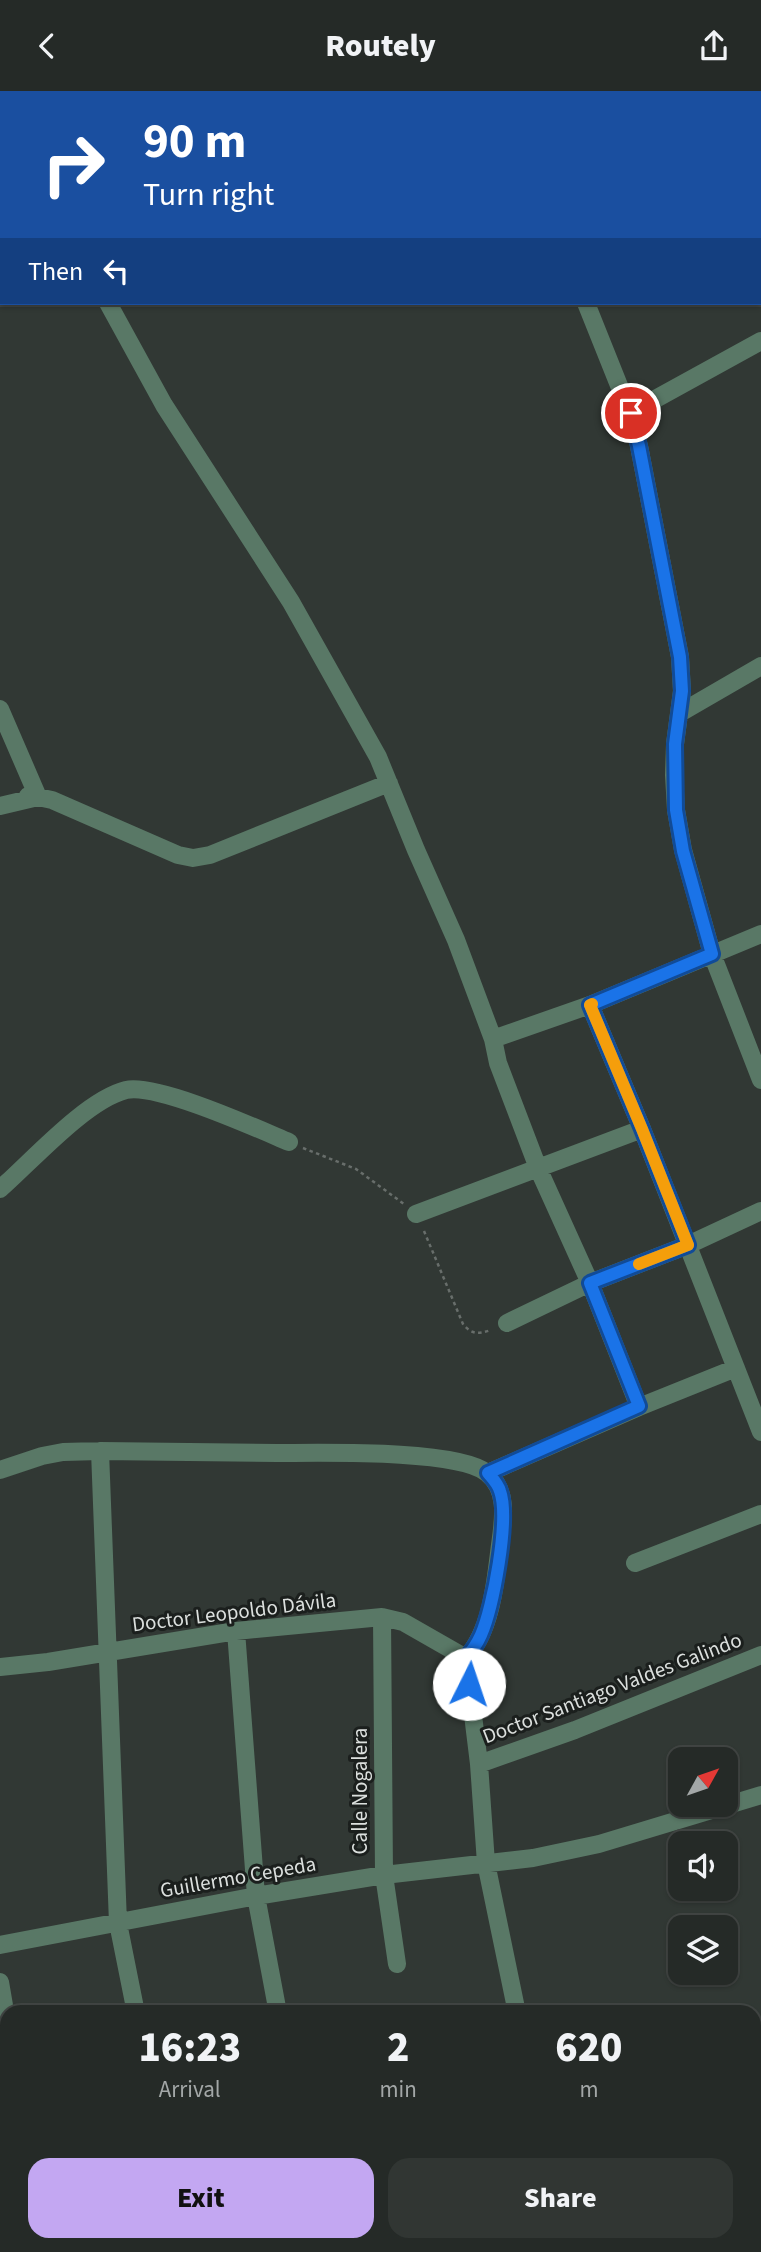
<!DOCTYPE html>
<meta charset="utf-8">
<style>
body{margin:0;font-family:"Source Sans 3",sans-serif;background:#313633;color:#f1f3f6;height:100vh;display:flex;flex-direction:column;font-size:26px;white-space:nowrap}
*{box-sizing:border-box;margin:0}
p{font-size:23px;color:#a3a7a7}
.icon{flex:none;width:38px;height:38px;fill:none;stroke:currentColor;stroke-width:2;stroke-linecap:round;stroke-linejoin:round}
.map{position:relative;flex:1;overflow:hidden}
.drawer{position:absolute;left:0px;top:1914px;width:761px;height:247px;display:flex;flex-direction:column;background:#252a27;border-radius:21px 21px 0 0;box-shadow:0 2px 5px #0004,0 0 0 2px #424644}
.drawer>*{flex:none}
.guide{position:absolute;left:0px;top:0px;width:761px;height:214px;box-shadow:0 2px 5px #0004,0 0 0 2px #424644;background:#1a4fa0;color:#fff;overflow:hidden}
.needle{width:46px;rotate:50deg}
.tools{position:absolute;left:668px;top:1656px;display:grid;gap:14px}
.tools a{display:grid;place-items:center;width:70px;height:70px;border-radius:14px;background:#252a27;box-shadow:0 2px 5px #0004,0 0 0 2px #424644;font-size:35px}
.pin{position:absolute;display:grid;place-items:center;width:60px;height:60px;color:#fff;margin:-30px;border:4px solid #fff;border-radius:50%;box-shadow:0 2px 7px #0007}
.me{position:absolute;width:77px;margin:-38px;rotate:4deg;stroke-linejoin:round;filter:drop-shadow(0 0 5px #0008)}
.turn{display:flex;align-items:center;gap:24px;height:147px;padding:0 28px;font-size:32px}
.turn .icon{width:91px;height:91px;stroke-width:2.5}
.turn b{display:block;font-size:49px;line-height:60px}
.then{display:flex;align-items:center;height:66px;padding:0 28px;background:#0003;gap:14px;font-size:26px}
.eta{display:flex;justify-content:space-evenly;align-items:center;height:119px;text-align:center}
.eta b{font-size:42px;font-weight:800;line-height:49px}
.cta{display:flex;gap:14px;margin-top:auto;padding:14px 28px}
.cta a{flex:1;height:80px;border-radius:21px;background:#c3a7f2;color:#111;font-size:28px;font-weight:800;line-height:80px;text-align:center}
.cta a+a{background:#313633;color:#f1f3f6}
header{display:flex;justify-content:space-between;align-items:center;height:91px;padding:0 28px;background:#252a27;font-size:32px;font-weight:800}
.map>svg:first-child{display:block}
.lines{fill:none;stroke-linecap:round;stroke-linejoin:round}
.path{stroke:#686e6b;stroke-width:2.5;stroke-dasharray:3.5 3.5;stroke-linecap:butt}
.minor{stroke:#597866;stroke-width:18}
.route-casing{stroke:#114b97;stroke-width:18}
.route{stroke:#1a73e8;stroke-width:12}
.slow{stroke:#f59e0b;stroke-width:12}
.labels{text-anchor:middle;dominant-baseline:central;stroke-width:6;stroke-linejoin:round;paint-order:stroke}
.street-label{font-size:21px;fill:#dbdfdd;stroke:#1b1f1d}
</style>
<header><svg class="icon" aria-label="back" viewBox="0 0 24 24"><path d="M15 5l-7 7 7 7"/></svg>Routely<svg class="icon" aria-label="share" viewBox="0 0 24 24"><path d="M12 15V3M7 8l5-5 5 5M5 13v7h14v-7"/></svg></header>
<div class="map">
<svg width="761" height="2161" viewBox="0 0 761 2161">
<rect width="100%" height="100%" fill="#313834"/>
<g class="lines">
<path class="path" d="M58 2 61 0
M303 1057 356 1078 404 1113
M424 1140 463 1233C472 1244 479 1243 491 1239"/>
<path class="minor" d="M498 0 499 2
M637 2 640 0
M0 17 2 20
M108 212 164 314 291 511 378 666 416 759 456 849 493 948 498 972 538 1077 590 1192 639 1316
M586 212 630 322 639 355 680 566 682 600 675 653 674 684 676 719 683 759 712 863 761 989
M630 322 761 250
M0 618 38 706 28 705
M680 622 761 575
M0 715 38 706 52 709 178 764 193 767 210 764 389 692
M590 914 642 1038 761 1341
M493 948 590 914 761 843
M0 1098C32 1070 86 1009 126 999 157 992 258 1038 289 1051
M416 1123 642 1038
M507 1232 590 1192 688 1154 761 1120
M100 1360 118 1832 136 1922
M0 1379 42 1365 63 1361 100 1360C159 1361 218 1361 277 1362 318 1362 458 1358 487 1382 511 1401 502 1435 499 1462 495 1496 490 1541 466 1567L479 1673 486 1772 517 1922
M488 1382 639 1316 736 1277
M635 1472 761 1423
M382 1526 384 1784 397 1873
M236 1540 256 1805 278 1922
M0 1576 48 1571 236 1540 382 1526 403 1531 466 1567
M479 1673 575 1639 761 1564
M0 1854 256 1805 384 1784 533 1767 599 1753 761 1704
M0 1891 7 1932
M754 2008 761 2004
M0 2150 7 2148
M597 2154 600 2161
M394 2161 406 2159 415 2161"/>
</g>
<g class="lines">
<g class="route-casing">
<path id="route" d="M469 1593 466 1567C472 1560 477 1553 481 1544 493 1517 510 1428 500 1400 498 1393 493 1388 488 1382L639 1315 590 1192 688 1154 642 1038 590 914 712 863 683 760 676 719 675 653 682 600 680 566 639 355 631 322"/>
</g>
<use href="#route" class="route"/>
<path class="slow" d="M592 913 590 914 642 1038 688 1154 639 1173"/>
</g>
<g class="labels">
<g class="street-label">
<text transform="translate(234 1521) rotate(-7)">Doctor Leopoldo Dávila</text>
<text transform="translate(612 1597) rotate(-21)">Doctor Santiago Valdes Galindo</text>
<text transform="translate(360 1700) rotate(-90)">Calle Nogalera</text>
<text transform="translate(238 1786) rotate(-10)">Guillermo Cepeda</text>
</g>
</g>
</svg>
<div class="tools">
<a><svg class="needle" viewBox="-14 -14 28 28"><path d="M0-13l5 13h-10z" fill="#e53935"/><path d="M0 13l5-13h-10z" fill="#a3a7a7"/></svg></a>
<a><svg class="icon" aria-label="sound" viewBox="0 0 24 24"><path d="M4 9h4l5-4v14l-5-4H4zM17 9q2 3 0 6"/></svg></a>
<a><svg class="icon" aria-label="layers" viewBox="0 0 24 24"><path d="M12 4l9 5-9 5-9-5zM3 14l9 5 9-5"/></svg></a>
</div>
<div class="pin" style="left:631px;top:322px;background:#d93025"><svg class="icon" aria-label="arrive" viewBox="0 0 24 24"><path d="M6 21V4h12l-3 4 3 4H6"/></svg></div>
<svg class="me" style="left:469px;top:1593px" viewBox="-20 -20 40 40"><circle r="19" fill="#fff"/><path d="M0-13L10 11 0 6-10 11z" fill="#1a73e8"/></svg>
<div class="guide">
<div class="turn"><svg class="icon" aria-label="right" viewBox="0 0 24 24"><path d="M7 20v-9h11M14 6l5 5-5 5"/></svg><div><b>90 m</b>Turn right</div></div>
<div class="then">Then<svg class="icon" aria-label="left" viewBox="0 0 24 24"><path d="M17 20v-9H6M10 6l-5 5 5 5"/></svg></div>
</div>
<section class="drawer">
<div class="eta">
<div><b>16:23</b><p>Arrival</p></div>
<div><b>2</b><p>min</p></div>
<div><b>620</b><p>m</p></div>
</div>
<div class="cta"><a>Exit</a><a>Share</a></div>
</section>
</div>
